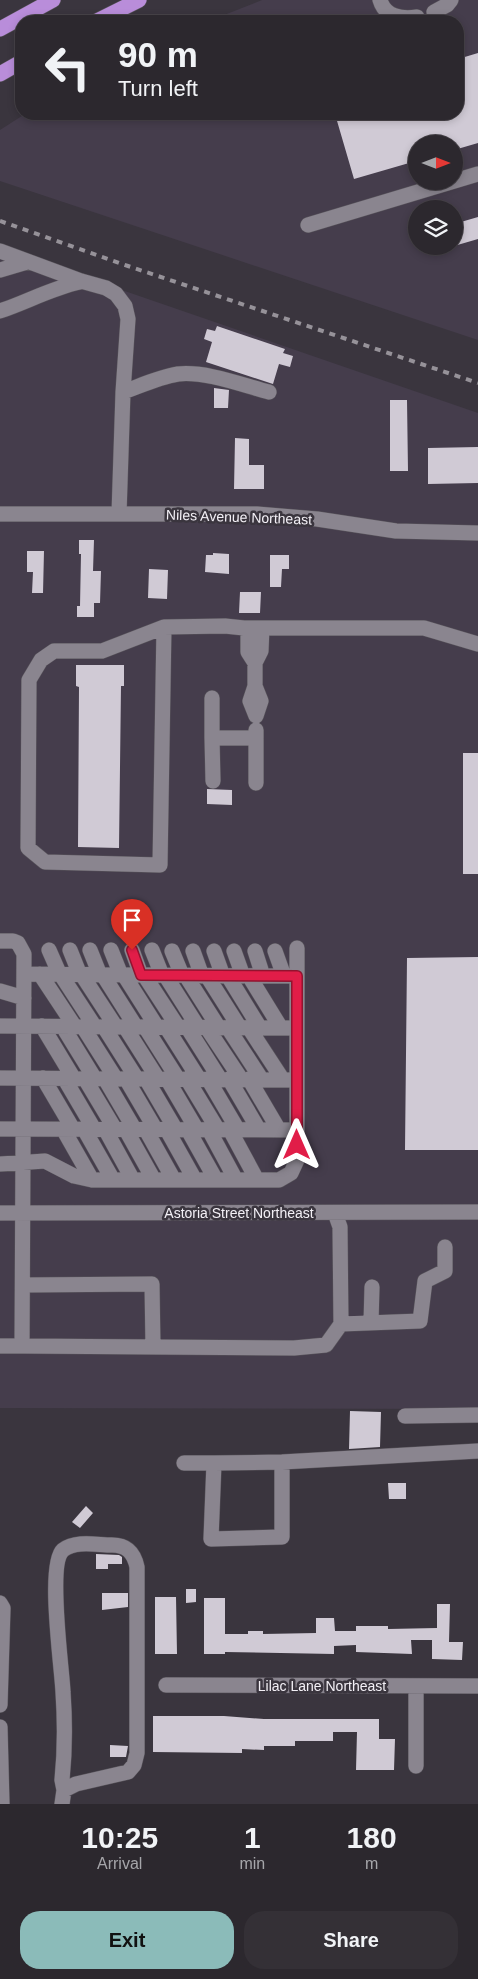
<!DOCTYPE html>
<style>
body{margin:0;font-family:Arial,sans-serif;background:#343036;color:#f1f3f6;height:100vh;display:flex;flex-direction:column;font-size:19px;white-space:nowrap}
*{box-sizing:border-box;margin:0}
p{font-size:16px;color:#a6a6aa}
.icon{flex:none;width:28px;height:28px;fill:none;stroke:currentColor;stroke-width:2;stroke-linecap:round;stroke-linejoin:round}
.map{position:relative;height:1804px;overflow:hidden}
.drawer{display:flex;flex-direction:column;background:#2c282e;flex:1}
.drawer>*{flex:none}
.top-card{position:absolute;left:15px;top:15px;width:449px;height:105px;border-radius:20px;box-shadow:0 2px 8px #0003,0 0 0 1px #48444a;background:#2c282e;color:#f1f3f6;overflow:hidden}
.needle{width:32px;rotate:90deg}
.fabs{position:absolute;left:408px;top:135px;display:grid;gap:10px}
.fabs a{display:grid;place-items:center;width:55px;height:55px;border-radius:50%;background:#2c282e;box-shadow:0 2px 8px #0003,0 0 0 1px #48444a;font-size:25px}
.pin{position:absolute;display:grid;place-items:center;width:42px;height:42px;color:#fff;margin:-51px -21px;border-radius:50% 50% 50% 0;rotate:-45deg;box-shadow:0 0 5px #0007}
.pin .icon{rotate:45deg}
.me{position:absolute;width:55px;margin:-28px;rotate:0deg;stroke-linejoin:round;filter:drop-shadow(0 0 4px #0008)}
.turn{display:flex;align-items:center;gap:18px;height:105px;padding:0 20px;font-size:22px}
.turn .icon{width:65px;height:65px;stroke-width:2.5}
.turn b{display:block;font-size:35px;line-height:42px}
.eta{display:flex;justify-content:space-evenly;align-items:center;height:85px;text-align:center}
.eta b{font-size:30px;font-weight:700;line-height:35px}
.action{display:flex;gap:10px;margin-top:auto;padding:10px 20px}
.action a{flex:1;height:58px;border-radius:20px;background:#8bbbb9;color:#111;font-size:20px;font-weight:700;line-height:58px;text-align:center}
.action a+a{background:#343036;color:#f1f3f6}
.map>svg:first-child{display:block}
.built{fill:#453d4c;fill-rule:evenodd}
.building{fill:#d0cad5}
.lines{fill:none;stroke-linecap:round;stroke-linejoin:round}
.minor-casing{stroke:#58545b;stroke-width:16}
.highway-casing{stroke:#58545b;stroke-width:16}
.minor{stroke:#8a858f;stroke-width:15}
.highway{stroke:#b98dda;stroke-width:15}
.rail{stroke:#969299;stroke-width:4;stroke-dasharray:6 6;stroke-linecap:butt}
.route-casing{stroke:#92132f;stroke-width:12}
.route{stroke:#e11d48;stroke-width:9}
.labels{text-anchor:middle;dominant-baseline:central;stroke-width:5;stroke-linejoin:round;paint-order:stroke}
.street-label{font-size:14px;fill:#f3f0f6;stroke:#3a353e}
</style>
<div class="map">
<svg width="478" height="1804" viewBox="0 0 478 1804">
<rect width="100%" height="100%" fill="#3a353e"/>
<path class="built" d="M262 0H478V340L0 181V130L25 114H458V21H209ZM416 144H454V181H416ZM416 209H454V246H416Z
M0 248 478 413V1409L0 1408Z"/>
<path class="building" d="M478 53V143L454 150V144H416V161L354 179 335 114H458V59Z
M478 217V239L454 246V224Z
M217 326 285 349 283 353 293 356 290 367 279 364 273 384 206 362 212 342 204 339 207 329 215 331Z
M214 388 229 390 228 408H214Z
M390 400H407L408 471H390Z
M235 438 249 439V465H264V489H234Z
M478 447V483L428 484V448Z
M79 540H94L93 571H101L100 603H94V617H77V606H80L81 554H79Z
M27 551H44L43 593H32L33 572H27Z
M213 553 229 554V574L205 572 206 555H213Z
M270 555H289V569H282L281 587H270Z
M149 569 168 570 167 599 148 598Z
M240 592H261L260 613H239Z
M76 665H124V686H121L119 848 78 847 79 687 76 686Z
M463 753H478V874H463Z
M207 789 232 790V805L207 804Z
M478 957V1150H405L407 958Z
M350 1411 381 1412 380 1447 349 1449Z
M388 1483H406V1499H389Z
M86 1506 93 1513 80 1528 72 1522Z
M96 1554 119 1555 122 1557V1564H108V1569H96Z
M186 1589H196V1602L186 1603Z
M102 1593H128V1607L102 1610Z
M155 1597H176L177 1654H155Z
M204 1598H225V1634H248V1631H263V1634L316 1633V1618H334L335 1631H356V1626H388V1629L437 1628V1604H450L449 1642H463L462 1660 432 1659V1640H411L412 1654 356 1652V1645L334 1646V1654L225 1652V1654H204Z
M153 1716H224L264 1719H379V1739H395L394 1770H356L357 1732H333V1741H295V1746H264V1750L242 1749V1753L153 1752Z
M110 1745 128 1746 126 1757H110Z"/>
<g class="lines">
<g class="minor-casing">
<path id="minor" d="M380 0C385 17 401 19 417 17
M434 12 447 5 451 0
M308 225 478 174
M0 251 81 281 106 288 116 294 125 306 128 319 123 392 119 514
M0 270 27 262
M0 311C27 302 52 288 80 282
M123 392C140 386 159 377 178 374 206 371 242 385 269 392
M0 514H257L317 519 396 531 478 533
M164 627 160 865 45 862 28 848 29 680 41 660 54 651H102L164 627 225 626 244 628H424L478 644
M248 628V652L255 663 261 651 262 628
M255 686 261 701 256 716 250 701 255 686V663
M212 698V738
M256 730V783
M213 781 212 738H256
M0 941H13L18 943 24 954 22 1346 294 1348 326 1345 341 1324 340 1227 335 1213
M49 950 60 975
M70 950 80 975
M90 950 100 975
M111 950 121 975
M132 950 141 975
M152 950 162 975
M172 951 182 975
M193 951 202 976
M214 951 223 976
M234 951 243 976
M255 951 263 976
M275 951 284 976
M24 974 297 976
M40 974 75 1027
M61 975 95 1027
M82 975 116 1027
M103 975 136 1027
M124 975 157 1027
M144 975 178 1027
M165 975 198 1027
M186 976 219 1028
M207 976 240 1028
M228 976 260 1028
M249 976 281 1028
M0 991 24 998
M0 1026 297 1028
M42 1026 74 1079
M63 1027 95 1079
M83 1027 116 1079
M104 1027 137 1079
M125 1027 158 1079
M145 1027 178 1079
M166 1027 199 1079
M187 1027 220 1079
M207 1028 241 1079
M228 1028 262 1080
M249 1028 283 1080
M0 1078 297 1080
M43 1078 73 1129
M64 1078 94 1129
M85 1079 115 1129
M105 1079 135 1130
M126 1079 156 1130
M146 1079 176 1130
M167 1079 197 1130
M187 1079 218 1130
M208 1079 238 1130
M229 1079 259 1130
M249 1079 279 1130
M0 1129 297 1130
M63 1129 92 1180
M84 1129 113 1180
M105 1129 133 1180
M126 1130 154 1180
M146 1130 174 1180
M167 1130 195 1180
M188 1130 216 1180
M209 1130 236 1180
M230 1130 257 1180
M0 1164 45 1161 74 1176 92 1180H279L291 1173 297 1160V948
M0 1213 478 1212
M24 1285 152 1284 153 1347
M371 1323 372 1287
M341 1324 420 1321 425 1281 445 1271V1247
M0 1346H22
M405 1416 478 1415
M282 1462V1537L211 1539 214 1463 282 1462 478 1451
M184 1463H214
M0 1603 3 1608 0 1705
M166 1685 478 1686
M0 1727 2 1804
M416 1766V1686
M62 1804 64 1790 62 1780C65 1751 65 1721 63 1692 62 1668 47 1564 63 1550 76 1540 97 1545 112 1545 127 1545 134 1553 137 1567V1753L134 1765 128 1772 76 1784 64 1790"/>
</g>
<g class="highway-casing">
<path id="highway" d="M97 21 139 0
M0 29 53 0
M0 74 21 62"/>
</g>
<use href="#minor" class="minor"/>
<use href="#highway" class="highway"/>
<path class="rail" d="M0 221 128 266 478 383"/>
</g>
<g class="lines">
<g class="route-casing">
<path id="route" d="M132 950 141 975 297 976V1145"/>
</g>
<use href="#route" class="route"/>
</g>
<g class="labels">
<g class="street-label">
<text transform="translate(239 517) rotate(2)">Niles Avenue Northeast</text>
<text x="239" y="1213">Astoria Street Northeast</text>
<text x="322" y="1686">Lilac Lane Northeast</text>
</g>
</g>
</svg>
<div class="fabs">
<a><svg class="needle" viewBox="-14 -14 28 28"><path d="M0-13l5 13h-10z" fill="#e53935"/><path d="M0 13l5-13h-10z" fill="#a6a6aa"/></svg></a>
<a><svg class="icon" aria-label="layers" viewBox="0 0 24 24"><path d="M12 4l9 5-9 5-9-5zM3 14l9 5 9-5"/></svg></a>
</div>
<div class="pin" style="left:132px;top:950px;background:#d93025"><svg class="icon" aria-label="arrive" viewBox="0 0 24 24"><path d="M6 21V4h12l-3 4 3 4H6"/></svg></div>
<svg class="me" style="left:297px;top:1145px" viewBox="-20 -20 40 40"><path d="M0-17L14 15 0 8-14 15z" fill="#e11d48" stroke="#fff" stroke-width="4"/></svg>
<div class="top-card">
<div class="turn"><svg class="icon" aria-label="left" viewBox="0 0 24 24"><path d="M17 20v-9H6M10 6l-5 5 5 5"/></svg><div><b>90 m</b>Turn left</div></div>
</div>
</div>
<section class="drawer">
<div class="eta">
<div><b>10:25</b><p>Arrival</p></div>
<div><b>1</b><p>min</p></div>
<div><b>180</b><p>m</p></div>
</div>
<div class="action"><a>Exit</a><a>Share</a></div>
</section>
